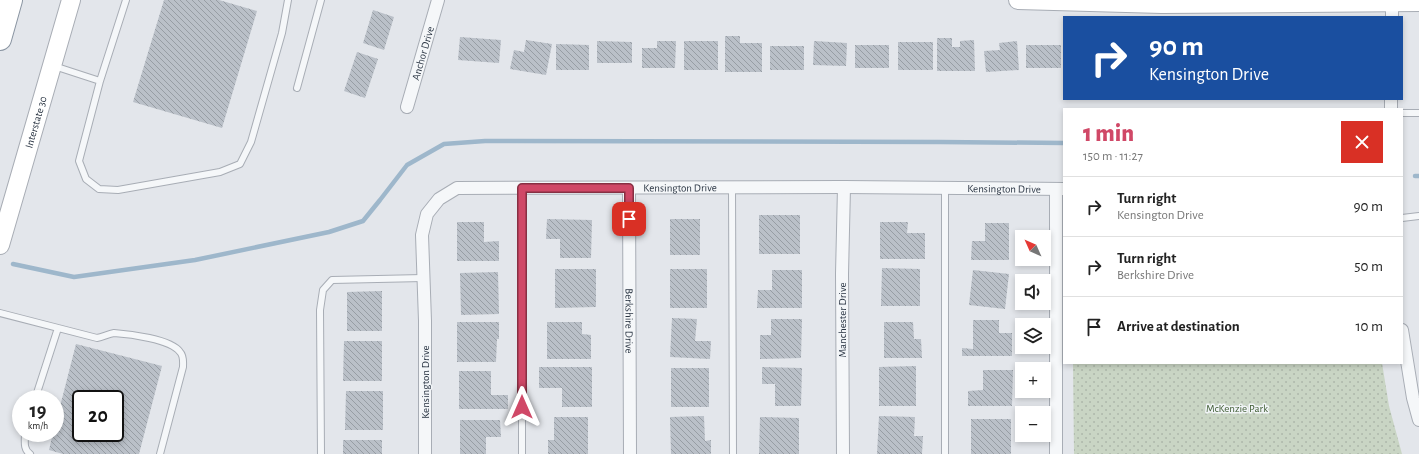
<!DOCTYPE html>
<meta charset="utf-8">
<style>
body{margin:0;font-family:"Alegreya Sans",sans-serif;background:#f6f6f6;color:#222;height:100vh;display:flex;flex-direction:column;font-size:15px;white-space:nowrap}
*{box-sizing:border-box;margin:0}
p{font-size:13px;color:#767676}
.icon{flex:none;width:22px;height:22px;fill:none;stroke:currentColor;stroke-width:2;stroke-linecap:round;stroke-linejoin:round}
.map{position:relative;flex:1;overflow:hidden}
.side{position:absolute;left:1063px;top:108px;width:340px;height:256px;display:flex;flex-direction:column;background:#fff;border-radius:0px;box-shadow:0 2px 6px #0003}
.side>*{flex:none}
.guide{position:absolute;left:1063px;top:16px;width:340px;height:84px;border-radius:0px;box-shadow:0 2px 6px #0003;background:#1a4fa0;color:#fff;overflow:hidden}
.needle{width:26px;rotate:315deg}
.tools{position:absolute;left:1015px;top:230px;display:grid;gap:8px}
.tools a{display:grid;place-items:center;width:36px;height:36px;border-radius:0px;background:#fff;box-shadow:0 2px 6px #0003;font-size:20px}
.speed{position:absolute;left:12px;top:390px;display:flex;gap:8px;font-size:20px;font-weight:700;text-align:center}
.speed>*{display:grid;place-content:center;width:52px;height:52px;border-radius:50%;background:#fff;box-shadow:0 2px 6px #0003;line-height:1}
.speed small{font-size:10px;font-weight:400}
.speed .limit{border:2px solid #111;border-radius:6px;background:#fff;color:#111}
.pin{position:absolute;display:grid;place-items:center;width:34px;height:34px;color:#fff;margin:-17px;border-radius:8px;box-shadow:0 2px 6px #0006}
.me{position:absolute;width:44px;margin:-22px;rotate:0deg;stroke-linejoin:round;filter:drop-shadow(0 0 3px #0008)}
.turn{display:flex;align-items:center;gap:14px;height:84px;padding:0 20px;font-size:18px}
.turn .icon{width:52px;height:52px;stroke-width:2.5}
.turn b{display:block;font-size:28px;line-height:34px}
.round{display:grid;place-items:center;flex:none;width:42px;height:42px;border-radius:0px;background:#f6f6f6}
.headline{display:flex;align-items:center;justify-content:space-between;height:68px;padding:0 20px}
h1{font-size:24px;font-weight:800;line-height:30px;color:#d04867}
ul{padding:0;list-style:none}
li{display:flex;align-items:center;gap:12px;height:60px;padding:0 20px;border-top:1px solid #e0e0e0}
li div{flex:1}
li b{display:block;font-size:15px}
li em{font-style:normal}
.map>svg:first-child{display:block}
.park{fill:url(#park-dots)}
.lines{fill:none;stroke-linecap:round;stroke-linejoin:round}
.stream{stroke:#9eb7cb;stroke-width:4.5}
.building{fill:url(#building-back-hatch);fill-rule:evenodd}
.lane-casing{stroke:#a8adb5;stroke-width:8}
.street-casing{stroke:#a8adb5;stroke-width:14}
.secondary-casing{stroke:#a8adb5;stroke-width:20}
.highway-casing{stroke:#8a95a2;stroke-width:24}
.lane{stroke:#f5f7f9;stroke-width:6}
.street{stroke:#f5f7f9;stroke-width:12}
.secondary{stroke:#fff;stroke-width:18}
.highway{stroke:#fff;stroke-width:22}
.route-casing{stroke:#872f43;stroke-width:10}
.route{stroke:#d04867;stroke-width:7}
.labels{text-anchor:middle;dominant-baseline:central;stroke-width:3;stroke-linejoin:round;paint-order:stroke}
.street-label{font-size:11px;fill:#2a3543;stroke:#f2f5f8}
.park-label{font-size:11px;fill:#425f37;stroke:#f2f5f8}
</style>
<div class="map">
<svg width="1419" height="454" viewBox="0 0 1419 454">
<defs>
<pattern id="park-dots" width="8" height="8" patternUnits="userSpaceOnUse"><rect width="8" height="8" fill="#c9d5c4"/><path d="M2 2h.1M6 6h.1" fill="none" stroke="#adb7aa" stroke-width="1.8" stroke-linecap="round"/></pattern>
<pattern id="building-back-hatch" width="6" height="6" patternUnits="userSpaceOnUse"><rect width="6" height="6" fill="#bac0c8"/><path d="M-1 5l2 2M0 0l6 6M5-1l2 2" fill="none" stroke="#979da4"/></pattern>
</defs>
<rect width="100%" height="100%" fill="#e3e6eb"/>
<path class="park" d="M1073 363H1382L1389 406 1402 454H1074Z"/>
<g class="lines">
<path class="stream" d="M1415 176H1419
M13 264 74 277 195 260 329 232 363 221 380 200 407 165 444 144 485 141 941 142 1064 143"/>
</g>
<path class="building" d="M164 0H219L257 11 222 128 133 102Z
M373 10 394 17 384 50 363 43Z
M725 36H740V43H762V72H725Z
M460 37 501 40 499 63 458 60Z
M937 38H952V47H960V41L974 40 975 71H937Z
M526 40 552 44 546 75 510 69 514 50 524 52Z
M597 41 632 42V63H597Z
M657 41H676L675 68H642V48H657Z
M684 41H718V70H684Z
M814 41 847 43 846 66 813 65Z
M1017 41 1019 70 986 72 984 51 1000 50 999 43Z
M898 42H933V70H898Z
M556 44 589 45V70H556Z
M855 45H889V68H855Z
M1026 45H1061V68H1026Z
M770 46H804V70H770Z
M357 52 378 59 365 98 344 91Z
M759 215H800V254H759Z
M547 219 592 220 591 258H560V239H546Z
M670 219H700V255H670Z
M457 222H484V242L499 241V261H457Z
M880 222H908L907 233H925V259H880Z
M985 223H1009V260H971L972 241H985Z
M882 268 920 269V306H881Z
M555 269H596V307L555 308Z
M670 269H707V308H670Z
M772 270H802V308H757L758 290H772Z
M973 270 1009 274 1005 309 969 305Z
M498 272 499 314 461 315 460 273Z
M382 291V331H347V292Z
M672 318 697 319 695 341H711L710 359 670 357Z
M771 319H802L801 358 760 359V335H771Z
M973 320H999V333H1012V356H962V348L973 349Z
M457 322H499V339H497L496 362H457Z
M547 322H582V334L591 335V359H547Z
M884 322H913L914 339H921L922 358H884Z
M344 341H382V381H343Z
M76 344 162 366 139 454H63L49 450 53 433H55V426ZM81 399H115V433H81Z
M916 366V406H879V367Z
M539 367H592V407H562V388H539Z
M762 367 802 368 801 406H775V384H762Z
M671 368H709V407H671Z
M983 370H1013L1012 406H968V391L983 390Z
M459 371H491V395H508V409H459Z
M346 391H383V430H345Z
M704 416 705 441 711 440V454H671L670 417Z
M879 416 915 417 914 436H923L922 454H877Z
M554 417H588V454H548V440H554Z
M760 417 799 418V454H759Z
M971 419H1011V454H971Z
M460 420H500L501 437H486V454H460Z
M343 440H382V454H343Z"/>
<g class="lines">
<g class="lane-casing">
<path id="lane" d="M126 0 100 81 79 161 86 179 99 189 118 190 220 172 240 164 251 142 282 33 288 0
M54 66 100 81
M297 88 321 0
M1402 113H1419
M732 187 733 454
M945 188V454
M1402 218 1419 216
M0 313 97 338C103 337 108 334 114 333 129 334 171 339 180 352 184 356 183 362 183 367L160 454
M35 399 58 328
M25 433C25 441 23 449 30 454
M321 454 320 310 323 290 332 280 423 278
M522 454V188"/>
</g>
<g class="street-casing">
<g id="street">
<path d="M1392 17V0"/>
<path id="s1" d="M407 107 438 0"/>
<path d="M1391 109V99"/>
<path id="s2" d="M629 188 630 454"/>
<path d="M1056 190V454"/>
<path d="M1402 330 1413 398 1419 420"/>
<path id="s3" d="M425 454V321L422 235 427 214 439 199 457 188 844 187 1064 189"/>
<path d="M843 454 842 274 844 187"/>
</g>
</g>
<g class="secondary-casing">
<g id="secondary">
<path d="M1018 0 1162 4 1419 2"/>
<path id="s4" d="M0 245 71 0"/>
</g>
</g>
<g class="highway-casing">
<path id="highway" d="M0 39 11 0"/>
</g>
<use href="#lane" class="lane"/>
<use href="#street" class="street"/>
<use href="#secondary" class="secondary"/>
<use href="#highway" class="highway"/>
</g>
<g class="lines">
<g class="route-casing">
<path id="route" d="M522 407V188H629V219"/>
</g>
<use href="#route" class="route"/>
</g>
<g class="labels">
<g class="street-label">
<text stroke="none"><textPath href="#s1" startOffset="56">Anchor Drive</textPath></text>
<text stroke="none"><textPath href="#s4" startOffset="128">Interstate 30</textPath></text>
<text stroke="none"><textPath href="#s3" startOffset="504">Kensington Drive</textPath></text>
<text stroke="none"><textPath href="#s3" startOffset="828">Kensington Drive</textPath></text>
<text transform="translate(842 320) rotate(-90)">Manchester Drive</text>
<text stroke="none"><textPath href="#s2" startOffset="133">Berkshire Drive</textPath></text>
<text transform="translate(425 382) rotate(-90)">Kensington Drive</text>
</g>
<g class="park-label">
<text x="1237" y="408">McKenzie Park</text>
</g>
</g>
</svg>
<div class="tools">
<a><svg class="needle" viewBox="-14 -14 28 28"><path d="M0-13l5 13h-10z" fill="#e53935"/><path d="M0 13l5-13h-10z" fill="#767676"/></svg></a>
<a><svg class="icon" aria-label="sound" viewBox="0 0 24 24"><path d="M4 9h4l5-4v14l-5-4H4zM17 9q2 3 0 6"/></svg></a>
<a><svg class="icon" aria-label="layers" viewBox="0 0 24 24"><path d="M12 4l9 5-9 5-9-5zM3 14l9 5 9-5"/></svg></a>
<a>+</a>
<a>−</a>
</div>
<div class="speed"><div>19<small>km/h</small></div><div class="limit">20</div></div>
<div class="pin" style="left:629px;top:219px;background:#d93025"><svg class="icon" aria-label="arrive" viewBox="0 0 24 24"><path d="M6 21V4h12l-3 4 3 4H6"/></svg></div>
<svg class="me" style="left:522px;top:407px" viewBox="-20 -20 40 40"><path d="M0-17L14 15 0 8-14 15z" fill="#d04867" stroke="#fff" stroke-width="4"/></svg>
<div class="guide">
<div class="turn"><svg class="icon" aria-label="right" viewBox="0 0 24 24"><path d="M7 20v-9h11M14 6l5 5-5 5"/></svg><div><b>90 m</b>Kensington Drive</div></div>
</div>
<section class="side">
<div class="headline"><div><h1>1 min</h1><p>150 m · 11:27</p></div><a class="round" style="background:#d93025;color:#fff"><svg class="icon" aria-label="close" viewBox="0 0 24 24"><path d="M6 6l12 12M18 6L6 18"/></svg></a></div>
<ul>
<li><svg class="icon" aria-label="right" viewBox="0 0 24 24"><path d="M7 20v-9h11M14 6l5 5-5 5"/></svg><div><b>Turn right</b><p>Kensington Drive</p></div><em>90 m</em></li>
<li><svg class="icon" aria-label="right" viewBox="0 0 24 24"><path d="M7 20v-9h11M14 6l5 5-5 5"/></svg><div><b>Turn right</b><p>Berkshire Drive</p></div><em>50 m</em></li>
<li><svg class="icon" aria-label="arrive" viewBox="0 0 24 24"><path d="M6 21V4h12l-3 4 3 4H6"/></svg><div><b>Arrive at destination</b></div><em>10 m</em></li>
</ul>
</section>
</div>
